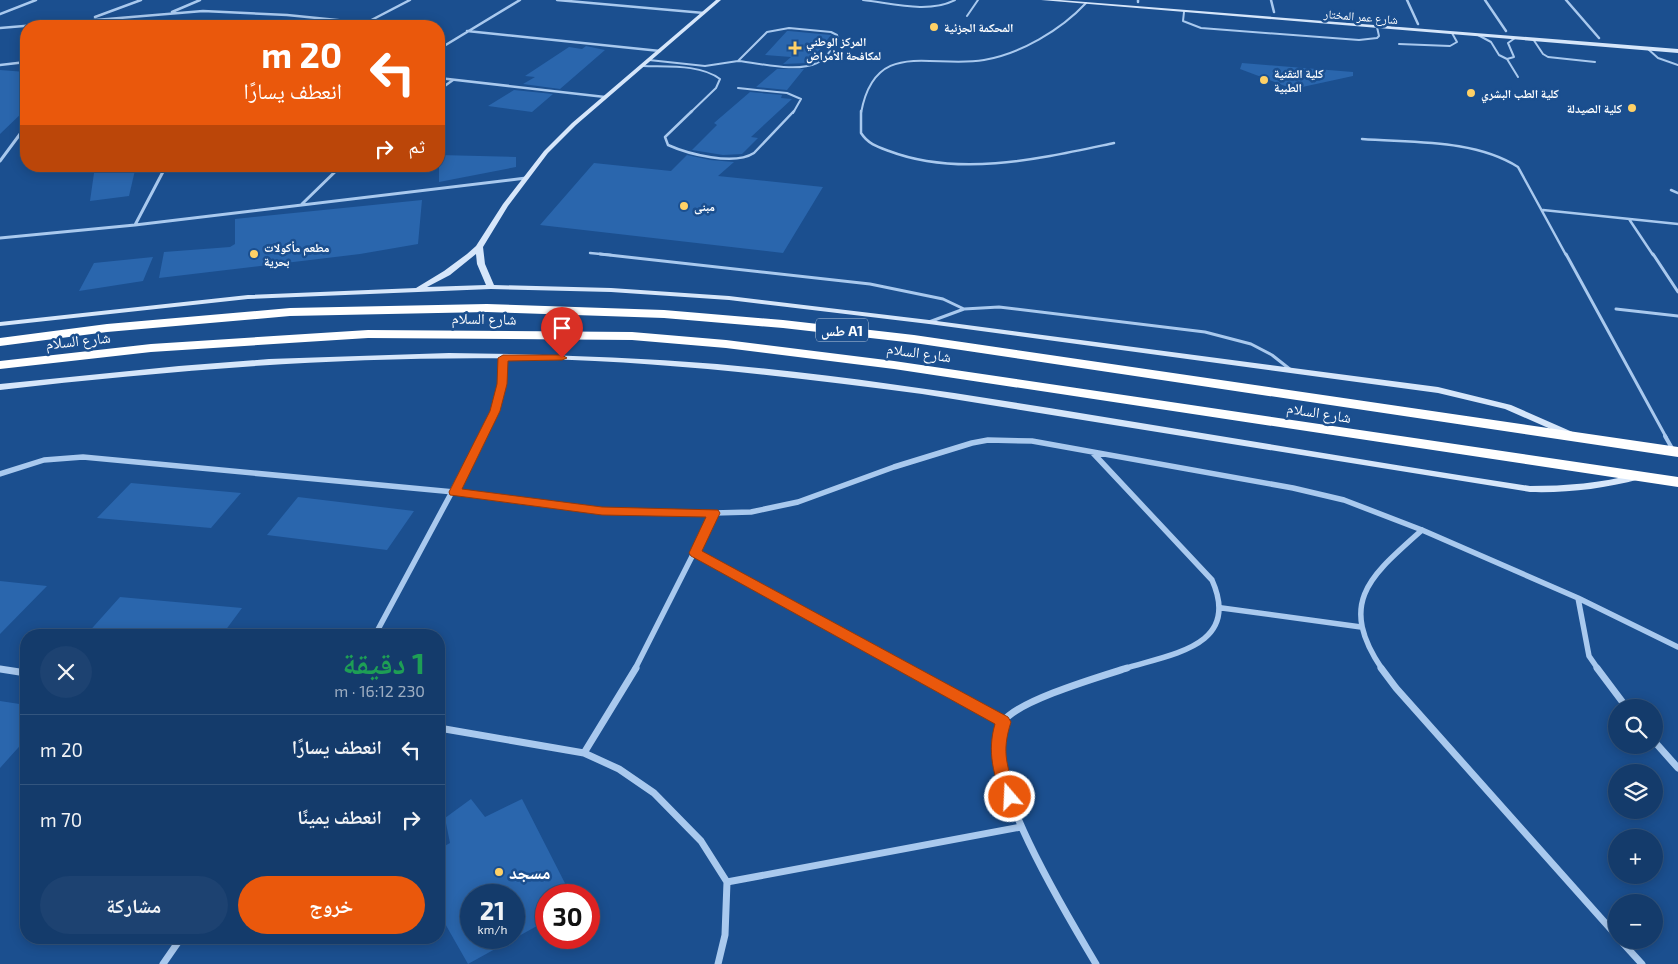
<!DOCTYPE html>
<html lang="ar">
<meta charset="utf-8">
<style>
body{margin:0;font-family:"Exo 2","Noto Naskh Arabic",sans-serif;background:#1d4271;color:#f1f3f6;direction:rtl;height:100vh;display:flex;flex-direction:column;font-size:19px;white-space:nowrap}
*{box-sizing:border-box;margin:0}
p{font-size:16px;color:#9dadc1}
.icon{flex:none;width:28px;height:28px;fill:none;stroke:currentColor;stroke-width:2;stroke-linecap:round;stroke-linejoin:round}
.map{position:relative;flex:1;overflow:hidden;direction:ltr}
.panel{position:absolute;left:20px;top:629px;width:425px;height:315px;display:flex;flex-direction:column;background:#143b6b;border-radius:20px;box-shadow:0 2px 12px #0003,0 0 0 1px #33557e;direction:rtl}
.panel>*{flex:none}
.top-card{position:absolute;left:20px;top:20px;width:425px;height:152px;border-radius:20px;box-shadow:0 2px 12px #0003,0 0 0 1px #33557e;direction:rtl;background:#ea580c;color:#fff;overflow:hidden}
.fabs{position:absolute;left:1608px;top:699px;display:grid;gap:10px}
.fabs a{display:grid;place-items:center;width:55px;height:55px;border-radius:50%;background:#143b6b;box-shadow:0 2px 12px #0003,0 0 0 1px #33557e;font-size:25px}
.speed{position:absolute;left:460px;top:884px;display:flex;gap:10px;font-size:25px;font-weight:700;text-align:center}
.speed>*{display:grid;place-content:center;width:65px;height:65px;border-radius:50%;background:#143b6b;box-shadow:0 2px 12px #0003,0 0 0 1px #33557e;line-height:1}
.speed small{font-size:12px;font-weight:400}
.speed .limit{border:8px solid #d22;background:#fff;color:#111}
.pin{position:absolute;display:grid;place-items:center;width:42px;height:42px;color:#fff;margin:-51px -21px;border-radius:50% 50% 50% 0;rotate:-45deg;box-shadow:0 0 5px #0007}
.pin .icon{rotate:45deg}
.me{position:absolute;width:55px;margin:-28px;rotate:341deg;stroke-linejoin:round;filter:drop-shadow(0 0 4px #0008)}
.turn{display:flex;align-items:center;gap:18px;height:105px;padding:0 20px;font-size:22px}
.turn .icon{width:65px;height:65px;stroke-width:2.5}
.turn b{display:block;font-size:35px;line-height:42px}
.then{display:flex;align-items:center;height:48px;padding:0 20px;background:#0003;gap:10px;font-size:19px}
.round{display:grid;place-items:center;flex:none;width:52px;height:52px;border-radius:26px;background:#1d4271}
.head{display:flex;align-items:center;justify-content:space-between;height:85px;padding:0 20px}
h1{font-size:30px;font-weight:700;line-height:38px;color:#1e9e55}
.cta{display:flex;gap:10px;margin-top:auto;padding:10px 20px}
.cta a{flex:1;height:58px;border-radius:30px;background:#ea580c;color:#fff;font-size:20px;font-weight:700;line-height:58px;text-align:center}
.cta a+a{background:#1d4271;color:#f1f3f6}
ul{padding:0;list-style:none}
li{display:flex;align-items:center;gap:15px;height:70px;padding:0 20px;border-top:1px solid #33557e}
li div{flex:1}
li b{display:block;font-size:19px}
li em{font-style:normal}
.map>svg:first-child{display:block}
.building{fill:#2a66ad;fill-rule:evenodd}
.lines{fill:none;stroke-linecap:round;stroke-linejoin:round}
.lane-far3{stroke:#a9c9ee;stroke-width:2}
.lane-far2{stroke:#a9c9ee;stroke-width:2.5}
.lane-far1{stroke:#a9c9ee;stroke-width:3}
.lane{stroke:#a9c9ee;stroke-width:4}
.street-far4{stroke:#a9c9ee;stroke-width:2.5}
.street-far3{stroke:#a9c9ee;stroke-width:3}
.street-far2{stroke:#a9c9ee;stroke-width:4.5}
.street-far1{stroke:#a9c9ee;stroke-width:5.5}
.street{stroke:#a9c9ee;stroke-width:7}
.secondary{fill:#d6e6fa;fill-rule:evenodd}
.highway{fill:#fff;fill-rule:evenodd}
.route{fill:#ea580c;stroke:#983908}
.poi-dot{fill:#ffd166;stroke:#1b4f8f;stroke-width:2}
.labels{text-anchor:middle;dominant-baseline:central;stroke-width:5;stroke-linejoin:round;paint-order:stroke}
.far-street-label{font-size:12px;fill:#fff;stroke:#1b4f8f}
.far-poi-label{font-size:12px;font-weight:bold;fill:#fff;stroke:#1b4f8f;text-anchor:start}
.shield{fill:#1b4f8f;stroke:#bbcadd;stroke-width:1}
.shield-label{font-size:14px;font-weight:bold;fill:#fff}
.street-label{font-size:15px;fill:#fff;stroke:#1b4f8f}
.near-poi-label{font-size:18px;font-weight:bold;fill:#fff;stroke:#1b4f8f;text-anchor:start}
</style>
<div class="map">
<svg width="1678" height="964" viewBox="0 0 1678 964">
<rect width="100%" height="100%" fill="#1b4f8f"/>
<path class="building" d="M787 31H789L831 35 809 63 783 64 791 57 765 55Z
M586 46 605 50 560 89 523 84 535 77 525 76 569 47 582 49Z
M1242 63 1353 72V76L1293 89 1240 69Z
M777 69H804L787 90 756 87Z
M0 70 26 72V109L0 134Z
M514 90 553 94 532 112 488 106Z
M750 92 782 95 781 98 792 99 751 137 758 138 742 154 723 155 692 150 717 125 714 123Z
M439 155 516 157V167L439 182Z
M687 155 710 160 734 162 718 176 823 187 783 253 540 225 594 163 671 171Z
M95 166H136L129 196 90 201Z
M422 200 418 244 360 254 159 278 164 252 230 247 235 244V219Z
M153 257 143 281 79 291 94 263Z
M131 483 241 493 211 528 97 518Z
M298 497 414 511 387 550 267 535Z
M0 581 47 586 0 634Z
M120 597 242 608 222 635H86Z
M0 701 26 705V739L0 768Z
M471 799 485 817 522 799 571 895H546V921L468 964 439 913V849L450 843 445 818ZM471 895H514V938H471Z"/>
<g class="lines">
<path class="lane-far3" d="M863 0C891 3 928 14 955 0
M1184 12 1183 21 1201 28 1359 40 1377 38 1379 36 1377 27
M967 16 978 0
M789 28 831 32 837 35 838 39C833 47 827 58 817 63 795 73 761 63 738 61L767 32Z
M1478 35 1491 42 1499 55 1507 59 1518 77
M1533 39 1543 54 1548 57 1595 62
M1399 44 1450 46 1457 42 1452 33
M1648 49 1658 58 1678 65
M1507 59 1514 57 1508 43 1515 38
M649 60 705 66 738 61
M643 66C667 67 700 64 720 79L716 88 690 113
M738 88 787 93 801 99 793 113
M861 113C875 37 931 69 984 60 1020 54 1061 30 1086 3"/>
<path class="lane-far2" d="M692 111 665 137 668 145C688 154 734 166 754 153L794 111
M861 111V133C868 144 878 147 889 151 960 178 1043 158 1114 143
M1362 139C1412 143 1474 139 1518 167L1566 255
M1671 190 1678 193
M1543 210 1678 224
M1629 219 1653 255
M590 253 611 255"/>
<path class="lane-far1" d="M600 254 870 284 943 299 964 309
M1566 254 1666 437
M1653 254 1678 292
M1616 309 1678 316
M929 322 964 309 999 307 1205 332 1251 344 1272 355 1291 370"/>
<path class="lane" d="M1665 436 1673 450"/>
<path class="street-far4" d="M557 0 704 13
M1138 0V2
M1271 0 1274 12
M1407 0 1418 24
M1485 0 1506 31
M1566 0 1599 38
M172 12 200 0
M0 14 36 0
M95 17 141 0
M360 26 410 0
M0 28 203 11 287 15 367 23
M467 31 660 51
M439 49 520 0
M0 65 26 62
M439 78 605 97
M439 90 453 80"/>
<path class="street-far3" d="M0 161 26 126
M302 204 341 166
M135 225 166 166
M0 238 135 225 526 178"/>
<path class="street-far2" d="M482 437C495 411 502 388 503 358"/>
<path class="street-far1" d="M1093 453 1212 580C1242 647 1170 654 1123 669
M0 474 44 460 83 457 454 492 601 511 714 513 751 512 798 502 894 467 972 443 988 440 1032 441 1293 488 1344 500 1422 530 1578 598 1678 647
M696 553 907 669
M1578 598 1589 656 1598 669
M1222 608 1361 627
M375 635 482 436
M635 669 714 513
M1382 669C1336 601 1372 575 1422 530"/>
<path class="street" d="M905 668 1003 722
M1381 668 1396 688 1616 935
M1597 668 1627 708
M0 669 26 673
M439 728 584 753 619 769 654 793 701 841 727 882 725 935 718 964
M1654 741 1678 768
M584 753 636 668
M727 882 1021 827
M1620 940 1642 964
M163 964 181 938
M1096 964C1071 921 975 768 1003 722 1016 701 1102 676 1127 668"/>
<path class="secondary" d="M716 0H721L576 125 548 153 508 206 483 247 485 264 494 285 611 288 729 296 929 320 1438 387 1511 405 1577 434 1579 436 1574 439 1571 438 1505 409 1438 393 929 324 729 300 611 292 491 289 248 299 0 326V322L248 295 416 288 444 271 467 254 476 246 503 204 544 151 572 123ZM476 254 477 264 486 285 427 287 450 275Z
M1041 0H1060L1678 49V53Z
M449 353C538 354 627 357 717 364 841 375 964 394 1086 414 1234 438 1382 463 1530 486 1566 486 1601 483 1636 474L1641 477 1640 479C1603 489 1568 493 1530 492L922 394C794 377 667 362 538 359 358 355 179 369 0 390V384L179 366 269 359Z"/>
<path class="highway" d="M487 304 664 310 783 320 914 335 1678 447V457L914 343 783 328 664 318 487 312 290 316 107 332 0 346V338L107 324 290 308Z
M368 330 632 332 726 340 894 361 1678 477V487L894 369 726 348 632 340 368 338 151 352 0 369V361L151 344Z"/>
</g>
<path class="route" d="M503 355H562L567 358 562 360 508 361 507 384 500 411 462 489 602 507 718 510 720 513 702 551 1008 717 1011 722C1001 753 1007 767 1018 797L1016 802 1010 804 1005 802C993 776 987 751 995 724L691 556 689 553 706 517 602 515 450 495 449 492 490 411 497 384 498 358Z"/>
<g class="poi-dot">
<circle cx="934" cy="27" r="5"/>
<path d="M792.5 40.5h5v5h5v5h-5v5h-5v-5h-5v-5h5z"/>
<circle cx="1264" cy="80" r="5"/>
<circle cx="1471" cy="93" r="5"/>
<circle cx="1632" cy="108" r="5"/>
<circle cx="684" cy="206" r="5"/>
<circle cx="254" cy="254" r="5"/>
<circle cx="499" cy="872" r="5"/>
</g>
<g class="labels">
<g class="far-street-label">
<text transform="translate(1361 16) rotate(5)">شارع عمر المختار</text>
</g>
<g class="far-poi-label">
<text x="944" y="27">المحكمة الجزئية</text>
<text x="806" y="41">المركز الوطني<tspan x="806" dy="14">لمكافحة الأمراض</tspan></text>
<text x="1274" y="73">كلية التقنية<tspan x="1274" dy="14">الطبية</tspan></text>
<text x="1481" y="93">كلية الطب البشري</text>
<text x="1622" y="108" text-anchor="end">كلية الصيدلة</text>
<text x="694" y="206">مبنى</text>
<text x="264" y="247">مطعم مأكولات<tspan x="264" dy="14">بحرية</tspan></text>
</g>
<rect class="shield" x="816" y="318.5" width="52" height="23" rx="4"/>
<g class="shield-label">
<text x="842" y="330">طس A1</text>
</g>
<g class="street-label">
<text transform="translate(484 318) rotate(1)">شارع السلام</text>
<text transform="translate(78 340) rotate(-6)">شارع السلام</text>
<text transform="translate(919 352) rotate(8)">شارع السلام</text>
<text transform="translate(1319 412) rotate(9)">شارع السلام</text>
</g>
<g class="near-poi-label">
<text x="509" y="872">مسجد</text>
</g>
</g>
</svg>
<div class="fabs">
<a><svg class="icon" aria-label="search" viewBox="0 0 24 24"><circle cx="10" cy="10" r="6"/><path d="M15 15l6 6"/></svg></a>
<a><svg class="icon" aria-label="layers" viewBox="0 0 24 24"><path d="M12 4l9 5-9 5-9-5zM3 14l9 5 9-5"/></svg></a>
<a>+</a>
<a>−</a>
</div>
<div class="speed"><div>21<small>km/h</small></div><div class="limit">30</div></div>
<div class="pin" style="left:562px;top:358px;background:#d93025"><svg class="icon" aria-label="arrive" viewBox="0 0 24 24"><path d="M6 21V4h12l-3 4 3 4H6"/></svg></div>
<svg class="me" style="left:1010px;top:797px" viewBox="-20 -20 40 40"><circle r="17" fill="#ea580c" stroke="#fff" stroke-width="3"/><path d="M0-11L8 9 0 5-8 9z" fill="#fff"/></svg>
<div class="top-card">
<div class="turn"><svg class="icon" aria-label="left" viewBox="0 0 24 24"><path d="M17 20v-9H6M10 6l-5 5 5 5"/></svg><div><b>20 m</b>انعطف يسارًا</div></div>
<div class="then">ثم<svg class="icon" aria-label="right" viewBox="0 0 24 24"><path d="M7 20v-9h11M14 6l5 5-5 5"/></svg></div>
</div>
<section class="panel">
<div class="head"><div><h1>1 دقيقة</h1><p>230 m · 16:12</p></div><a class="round"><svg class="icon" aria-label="close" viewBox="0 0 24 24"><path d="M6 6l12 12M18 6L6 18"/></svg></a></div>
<ul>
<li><svg class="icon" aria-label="left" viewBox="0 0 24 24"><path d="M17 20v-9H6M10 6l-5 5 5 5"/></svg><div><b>انعطف يسارًا</b></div><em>20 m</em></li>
<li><svg class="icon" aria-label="right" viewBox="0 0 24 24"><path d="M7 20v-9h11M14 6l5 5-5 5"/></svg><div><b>انعطف يمينًا</b></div><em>70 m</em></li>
</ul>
<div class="cta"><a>خروج</a><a>مشاركة</a></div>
</section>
</div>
